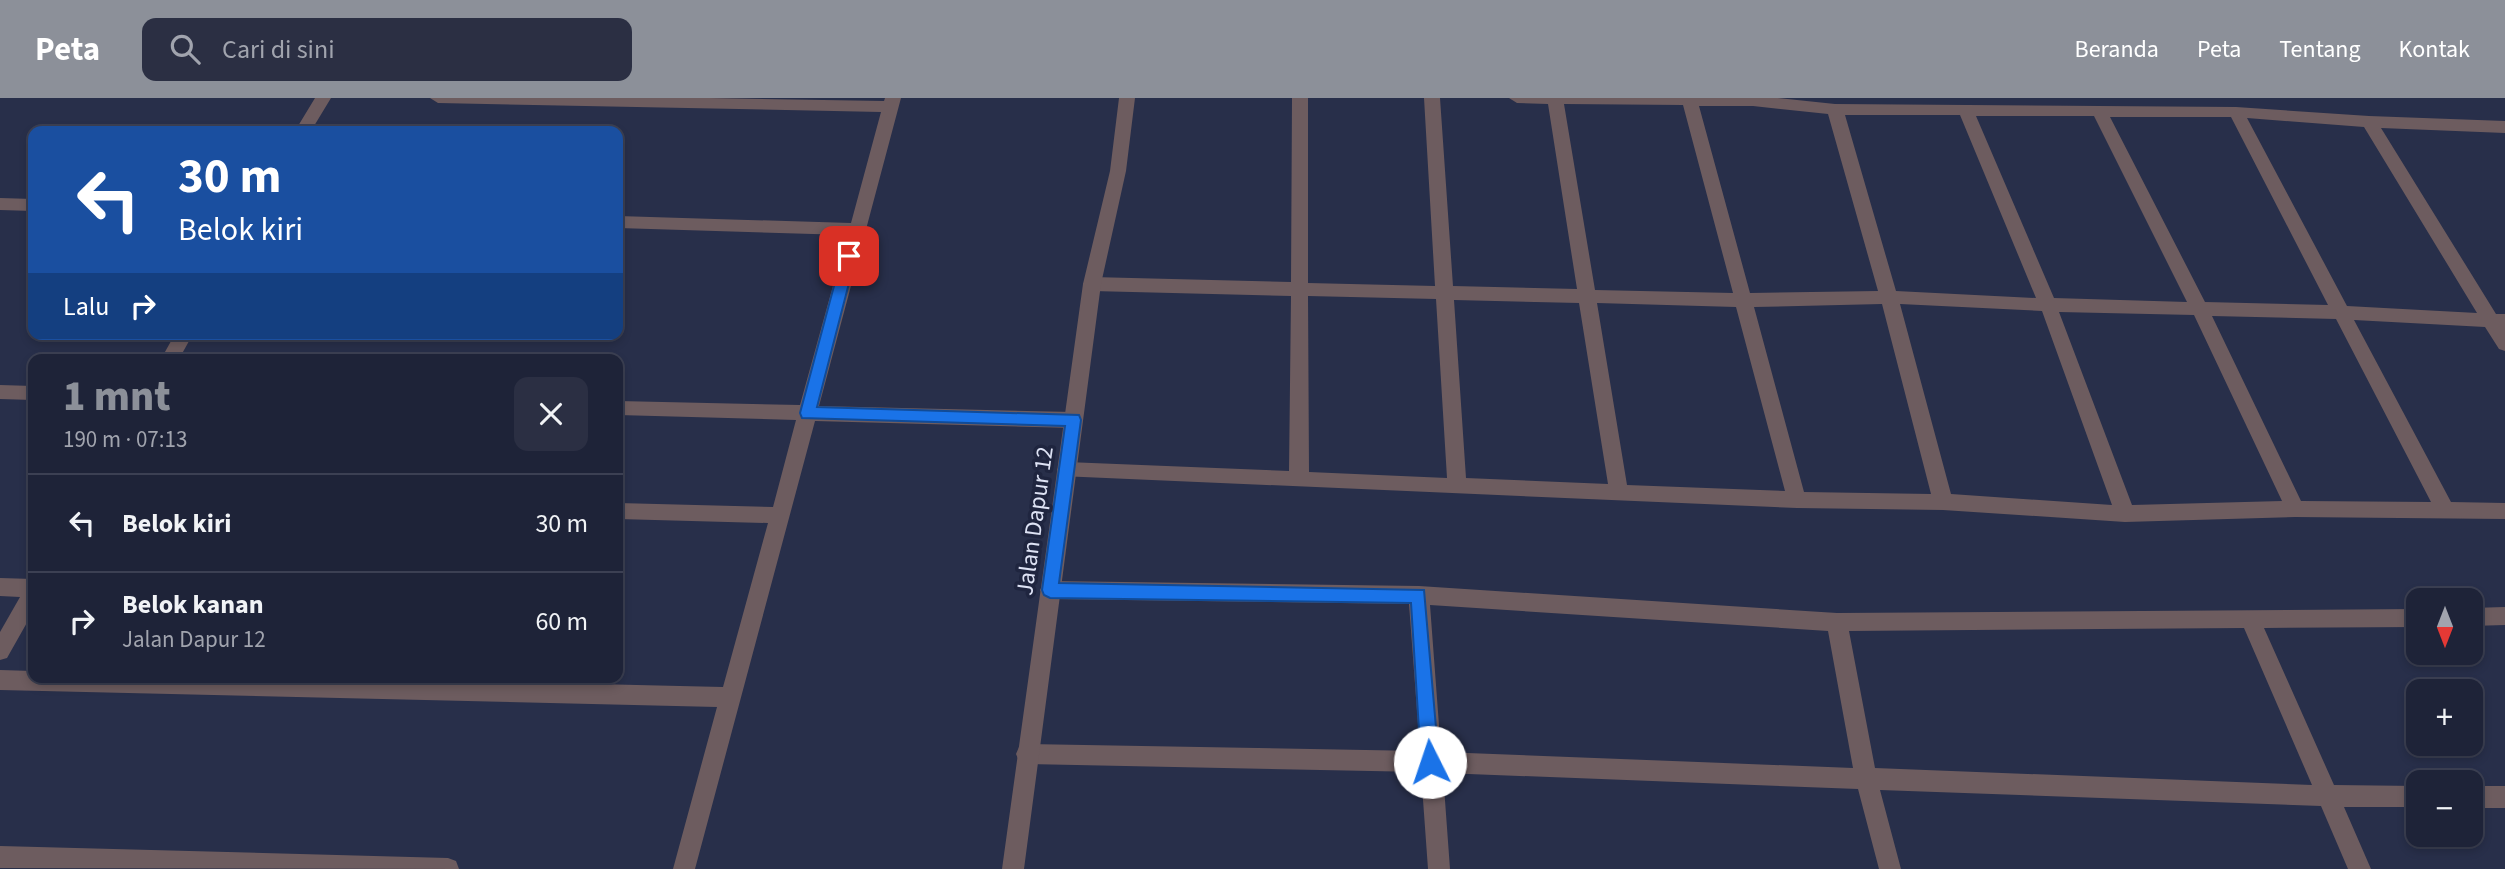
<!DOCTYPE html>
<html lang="id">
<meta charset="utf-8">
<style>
body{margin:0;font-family:"Source Sans 3",sans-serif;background:#2b2f43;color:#f1f3f6;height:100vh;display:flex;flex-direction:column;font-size:26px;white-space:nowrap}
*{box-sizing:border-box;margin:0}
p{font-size:23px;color:#a1a4ae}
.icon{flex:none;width:38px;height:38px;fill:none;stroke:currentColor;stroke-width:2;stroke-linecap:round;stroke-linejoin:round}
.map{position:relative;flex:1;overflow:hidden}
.sheet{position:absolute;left:28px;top:256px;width:595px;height:329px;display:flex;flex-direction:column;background:#1e2338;border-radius:14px;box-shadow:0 4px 10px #0003,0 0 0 2px #3c4053}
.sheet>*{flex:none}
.guide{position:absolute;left:28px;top:28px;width:595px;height:214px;border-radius:14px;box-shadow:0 4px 10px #0003,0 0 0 2px #3c4053;background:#1a4fa0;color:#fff;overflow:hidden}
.needle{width:46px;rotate:180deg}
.tools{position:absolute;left:2406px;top:490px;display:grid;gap:14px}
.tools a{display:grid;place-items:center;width:77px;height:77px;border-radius:14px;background:#1e2338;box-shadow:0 4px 10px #0003,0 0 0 2px #3c4053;font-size:35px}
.pin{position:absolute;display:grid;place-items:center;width:60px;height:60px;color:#fff;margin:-30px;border-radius:14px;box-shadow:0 4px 10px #0006}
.me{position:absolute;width:77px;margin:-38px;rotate:356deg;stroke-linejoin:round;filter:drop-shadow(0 0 5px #0008)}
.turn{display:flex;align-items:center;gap:24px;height:147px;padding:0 35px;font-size:32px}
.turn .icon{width:91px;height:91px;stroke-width:2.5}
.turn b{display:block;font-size:49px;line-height:60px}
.then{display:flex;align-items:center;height:66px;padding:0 35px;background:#0003;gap:14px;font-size:26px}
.round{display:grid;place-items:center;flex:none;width:74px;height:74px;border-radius:14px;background:#2b2f43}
.overview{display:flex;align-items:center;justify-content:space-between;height:119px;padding:0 35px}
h1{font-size:42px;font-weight:800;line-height:52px;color:#8c9099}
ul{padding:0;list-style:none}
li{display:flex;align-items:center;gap:21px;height:98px;padding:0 35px;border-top:2px solid #3c4053}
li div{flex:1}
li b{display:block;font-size:26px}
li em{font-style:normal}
header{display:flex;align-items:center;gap:42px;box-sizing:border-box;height:98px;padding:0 35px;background:#8c9099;color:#fff}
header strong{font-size:33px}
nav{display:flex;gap:38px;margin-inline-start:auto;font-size:24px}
.search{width:490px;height:63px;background:#2b2f43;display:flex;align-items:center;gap:18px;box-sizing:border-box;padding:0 24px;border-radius:14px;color:#a1a4ae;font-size:26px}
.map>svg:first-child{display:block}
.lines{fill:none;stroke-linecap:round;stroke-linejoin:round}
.minor{fill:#6d5c5f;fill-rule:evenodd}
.tertiary{fill:#6d5c5f;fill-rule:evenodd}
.route{fill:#1a73e8;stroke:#114b97;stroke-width:2}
.labels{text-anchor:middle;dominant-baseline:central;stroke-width:7;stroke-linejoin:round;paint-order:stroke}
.street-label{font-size:24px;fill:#dee3f5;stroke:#1f253f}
</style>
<header>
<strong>Peta</strong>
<div class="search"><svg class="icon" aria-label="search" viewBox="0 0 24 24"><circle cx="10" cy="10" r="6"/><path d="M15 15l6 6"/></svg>Cari di sini</div>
<nav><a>Beranda</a><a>Peta</a><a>Tentang</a><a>Kontak</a></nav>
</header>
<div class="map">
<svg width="2505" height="771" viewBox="0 0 2505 771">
<rect width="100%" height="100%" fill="#282f4a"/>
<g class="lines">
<path class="minor" d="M315 0H331L311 33H295Z
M430 0H710L884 3 885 0H901L819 308 1073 314 1080 317 1082 322 1080 327 1073 330 815 323 695 771H673L717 609 0 592V572L33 573V579H299L723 589 768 425 618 421V405L773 409 796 322 618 317V303L800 307 847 137 618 130V118L851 125 881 14 438 5Z
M1292 0H1308V185L1435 188 1424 0H1440L1453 188 1577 191 1548 6 1517 5 1509 0H1778L1835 6 2236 9 2369 18 2505 23V35L2381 30 2496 216H2505V253L2499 251 2485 229 2354 222 2451 404 2505 405V421L2295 419 2125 424 1943 412 1797 410 1060 378 1057 372 1060 366 1067 364 1289 373 1291 198 1092 193 1086 191 1083 186 1086 181 1092 179 1291 184ZM1564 6 1683 7 1733 195 1595 192ZM1699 8H1753L1828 16 1878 193 1750 195ZM1845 17H1960L2036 200 1896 193ZM1976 18H2094L2187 204 2054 200ZM2110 19H2231L2328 207 2205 204ZM2247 20 2364 29 2477 215 2347 208ZM1308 198 1436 201 1447 380 1309 374ZM1454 202 1579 205 1608 386 1466 380ZM1597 205 1736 209 1785 393 1627 387ZM1882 206 1931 396 1804 394 1754 209ZM1900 206 2042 213 2112 407 1951 396ZM2059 214 2194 217 2282 403 2132 407ZM2212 218 2336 221 2431 404 2301 403Z
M0 100 33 101V113L0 112Z
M175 236H193L179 261H161Z
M0 287 33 288V302L0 301Z
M0 480 33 481V514L7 560 0 562V534L20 499 0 498Z
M1050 483 1419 488 1837 515 2418 511V529L2264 530 2334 687 2418 688V709H2344L2371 771H2348L2321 708 1880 692 1901 771H1879L1858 691 1443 675 1450 771H1428L1421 674 1027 666 1019 663 1016 656 1019 649 1027 646 1420 653 1409 506 1050 501 1043 498 1040 492 1043 486ZM1430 507 1828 533 1853 670 1441 654ZM2244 530 2312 687 1875 670 1849 533Z
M2505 509V527L2471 528V510Z
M2471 688H2505V710H2471Z
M0 748 448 760 456 763 459 771 0 770Z"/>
<path class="tertiary" d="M1119 0H1135L1126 73 1101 186 1024 771H1002L1083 186 1110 73Z"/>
</g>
<path class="route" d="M849 152 856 158 817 309 1079 317 1081 322 1059 485 1424 492 1439 664 1436 670 1430 673 1423 670 1421 664 1411 505 1050 500 1044 497 1042 492 1065 328 802 320 800 315 842 158Z"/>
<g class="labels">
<g class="street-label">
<text transform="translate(1035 423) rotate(-82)">Jalan Dapur 12</text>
</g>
</g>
</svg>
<div class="tools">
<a><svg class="needle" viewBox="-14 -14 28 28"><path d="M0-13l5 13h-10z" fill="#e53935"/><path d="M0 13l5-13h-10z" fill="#a1a4ae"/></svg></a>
<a>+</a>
<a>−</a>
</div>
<div class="pin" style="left:849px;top:158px;background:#d93025"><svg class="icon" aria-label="arrive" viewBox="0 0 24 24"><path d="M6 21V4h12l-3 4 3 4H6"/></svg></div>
<svg class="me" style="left:1430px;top:664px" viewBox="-20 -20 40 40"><circle r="19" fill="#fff"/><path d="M0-13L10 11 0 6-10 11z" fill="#1a73e8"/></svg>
<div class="guide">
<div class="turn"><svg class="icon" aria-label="left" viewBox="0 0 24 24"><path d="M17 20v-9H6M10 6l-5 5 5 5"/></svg><div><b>30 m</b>Belok kiri</div></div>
<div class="then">Lalu<svg class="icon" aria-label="right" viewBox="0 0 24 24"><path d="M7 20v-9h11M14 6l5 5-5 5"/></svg></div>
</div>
<section class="sheet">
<div class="overview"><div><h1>1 mnt</h1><p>190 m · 07:13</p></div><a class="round"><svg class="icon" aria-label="close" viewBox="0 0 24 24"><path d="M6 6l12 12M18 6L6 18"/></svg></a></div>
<ul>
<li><svg class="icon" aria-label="left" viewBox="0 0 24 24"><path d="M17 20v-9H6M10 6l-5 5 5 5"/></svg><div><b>Belok kiri</b></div><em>30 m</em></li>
<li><svg class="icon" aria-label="right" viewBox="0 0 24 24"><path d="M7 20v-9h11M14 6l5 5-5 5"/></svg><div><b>Belok kanan</b><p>Jalan Dapur 12</p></div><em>60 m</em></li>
</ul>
</section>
</div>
